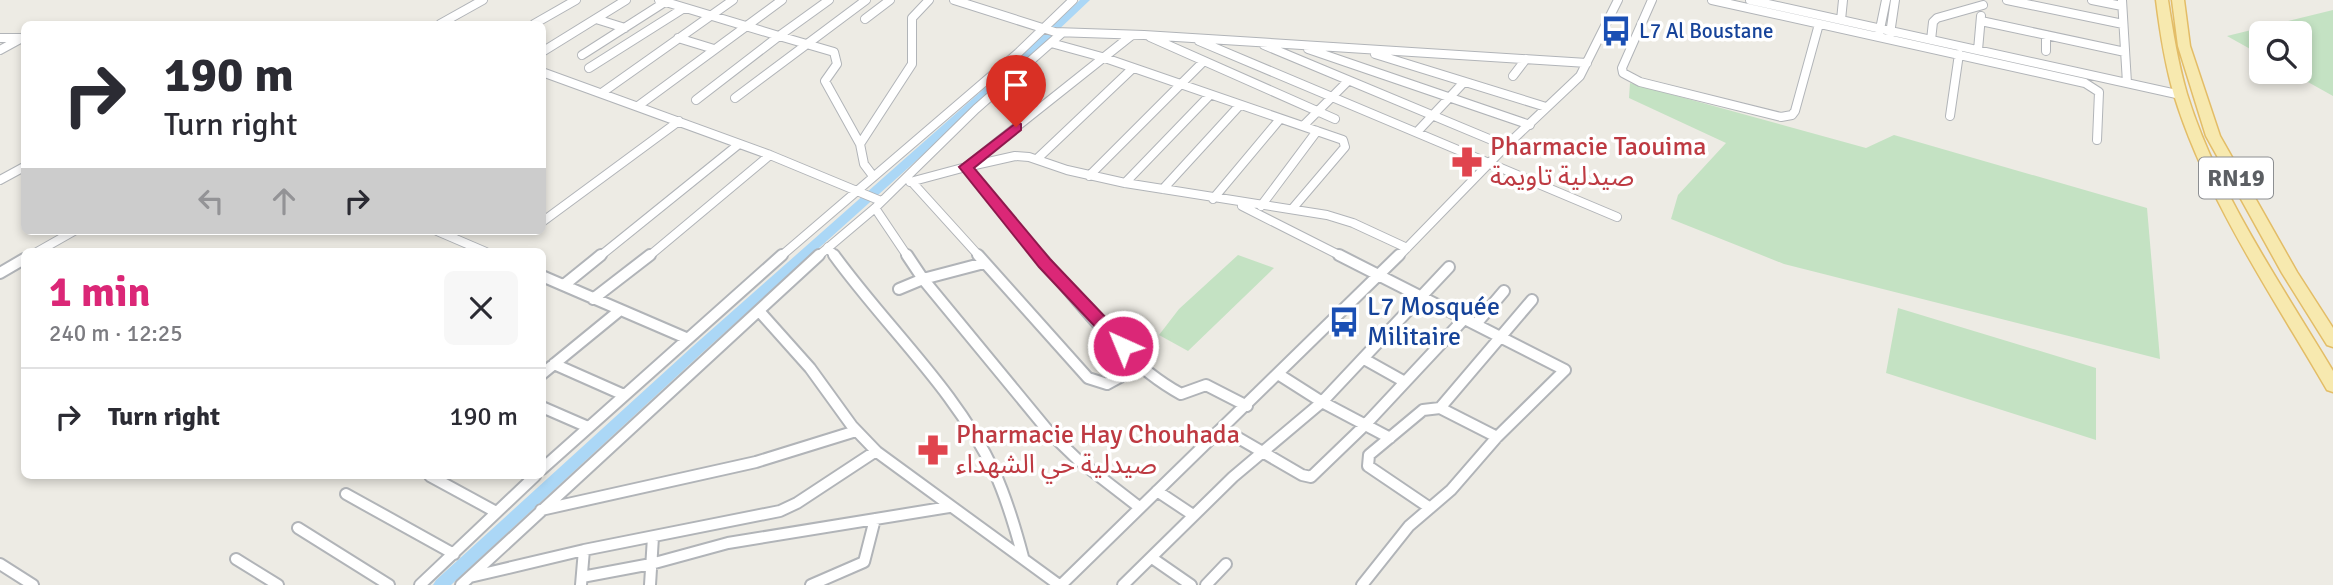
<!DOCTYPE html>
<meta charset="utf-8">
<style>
body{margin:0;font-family:Signika,"Noto Sans Arabic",sans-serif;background:#f7f7f7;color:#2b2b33;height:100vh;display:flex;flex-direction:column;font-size:26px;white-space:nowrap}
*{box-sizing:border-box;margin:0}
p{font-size:23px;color:#7c7c81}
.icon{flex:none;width:38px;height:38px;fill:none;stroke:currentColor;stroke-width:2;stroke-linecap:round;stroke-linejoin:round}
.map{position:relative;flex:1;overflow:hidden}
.sheet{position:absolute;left:21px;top:248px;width:525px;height:231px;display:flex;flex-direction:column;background:#fff;border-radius:10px;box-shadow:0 4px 10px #0003}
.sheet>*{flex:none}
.top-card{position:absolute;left:21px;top:21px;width:525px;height:214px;border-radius:10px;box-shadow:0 4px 10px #0003;background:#fff;color:#2b2b33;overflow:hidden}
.buttons{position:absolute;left:2249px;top:21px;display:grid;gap:14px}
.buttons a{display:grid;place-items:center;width:63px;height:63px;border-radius:10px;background:#fff;box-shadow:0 4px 10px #0003;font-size:35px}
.pin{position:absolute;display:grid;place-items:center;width:60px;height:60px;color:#fff;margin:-72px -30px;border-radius:50% 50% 50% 0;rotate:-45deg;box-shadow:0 0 7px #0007}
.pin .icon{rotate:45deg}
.me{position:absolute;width:77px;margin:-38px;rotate:316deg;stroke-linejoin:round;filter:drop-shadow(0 0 5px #0008)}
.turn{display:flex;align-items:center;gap:24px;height:147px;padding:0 28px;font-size:32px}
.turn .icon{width:91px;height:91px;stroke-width:2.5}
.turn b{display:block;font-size:49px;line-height:60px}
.lanes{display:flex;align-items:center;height:66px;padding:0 28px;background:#0003;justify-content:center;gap:35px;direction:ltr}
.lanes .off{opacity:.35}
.round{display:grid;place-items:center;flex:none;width:74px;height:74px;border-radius:10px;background:#f7f7f7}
.headline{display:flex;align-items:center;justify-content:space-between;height:119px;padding:0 28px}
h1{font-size:42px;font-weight:700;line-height:52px;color:#db2777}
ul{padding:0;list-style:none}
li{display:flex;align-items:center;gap:21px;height:98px;padding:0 28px;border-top:2px solid #e1e1e2}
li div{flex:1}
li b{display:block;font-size:26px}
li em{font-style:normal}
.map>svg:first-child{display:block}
.green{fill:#c4e2c3}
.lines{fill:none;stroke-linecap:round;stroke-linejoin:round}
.canal{fill:#abd7f6;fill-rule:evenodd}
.street-far1-casing{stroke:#b1b4b8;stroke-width:10}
.street-casing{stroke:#b1b4b8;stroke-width:14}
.primary-casing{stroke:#e3bd67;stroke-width:3}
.street-far1{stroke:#fff;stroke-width:8}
.street{stroke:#fff;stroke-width:10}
.primary{fill:#f7e9af;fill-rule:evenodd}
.route{fill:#db2777;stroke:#8e194d;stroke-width:2}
.labels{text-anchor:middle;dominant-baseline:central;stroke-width:7;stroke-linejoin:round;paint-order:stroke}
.far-transit-label{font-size:21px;fill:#164399;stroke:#fff;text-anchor:start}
.shield{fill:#fff;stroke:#8d8f92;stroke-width:2}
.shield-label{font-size:24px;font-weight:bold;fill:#5c5f63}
.health-label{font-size:26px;fill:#be3a42;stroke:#fff;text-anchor:start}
.transit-label{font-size:26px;fill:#164399;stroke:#fff;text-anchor:start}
</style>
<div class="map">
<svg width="2333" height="585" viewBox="0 0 2333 585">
<rect width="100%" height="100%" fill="#edebe4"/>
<path class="green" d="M2333 10V96L2290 72H2300V33H2261V55L2227 36Z
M1630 83 1866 148 1894 135 2147 208 2160 359 1784 264 1671 219 1678 195 1726 143 1629 98Z
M1238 255 1274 268 1188 351 1159 335 1179 309Z
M1898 308 2096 368V440L1886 373Z"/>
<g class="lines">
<path class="canal" d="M1080 0H1090L995 90 702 353 451 585H433L436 580 692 347 987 86Z"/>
<g class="street-far1-casing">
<path id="street-far1" d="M659 0 779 36 829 0
M954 0 1055 32 1144 35 1587 63
M1652 0 1622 68 1623 73 1640 82 1781 117 1792 115 1795 111 1819 24
M1712 0 2085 83 2099 92 2097 140
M1750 0 2181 95
M2007 0 2123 24
M2092 0 2122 6
M2122 0 2127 83
M596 19 625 28
M865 19 890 0
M1841 20 1843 0
M1981 21 2125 52
M440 24 483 0
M534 24 576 0
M1879 34 1886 0
M1890 34 1895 0
M2046 35V51
M1150 37 1335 119
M0 38H20
M678 38 714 49
M1931 40 1933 22 1937 18 1983 5
M1199 41 1617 217
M1051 43 1102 57 1343 140 1345 147 1293 208
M1264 45 1506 146
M1308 49 1530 125
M0 50 22 38
M1978 50 1981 16
M542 52 626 0
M1375 54 1546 107
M582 55 665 2
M589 68 684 8
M542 72 770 155 881 201
M1513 76 1526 59
M603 92 733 0
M735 98 866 0
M696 100 779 36 834 52 837 64 825 81 860 144 864 164 873 176
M638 106 782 0
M1950 116 1959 54
M1303 126 1348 81
M1417 132 1464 82
M860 144 912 64V18L929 0
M1038 158 1133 68
M1089 176 1203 62
M0 180 24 167
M910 182 966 167 1132 35
M912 182 980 257
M1125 183 1209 96
M1163 189 1239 106
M1213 199 1280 119
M1242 206 1343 257
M1261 206 1317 131
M875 208 908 257
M542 222 679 121
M437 231 486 252
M828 247 835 257
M37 252 74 231
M599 257 739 144
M648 257 770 155
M780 257 1018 53 1073 0
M817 257 875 208 976 109 1062 33
M1041 257 966 167 1015 156 1029 157 1067 170 1125 183 1327 215 1353 223 1407 248
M1398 257 1506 146 1580 76 1618 0"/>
</g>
<g class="street-casing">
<path id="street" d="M834 255C886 327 956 390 994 471 1007 499 1015 527 1023 557
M907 255 923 279 1049 432 1077 459 1139 507
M978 255 1088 378 1107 384 1142 365
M1039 255C1081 304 1124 363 1181 394L1206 385 1247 406
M1339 255 1565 370 1497 437 1451 490 1409 526 1362 585
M0 273 24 259
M542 276 686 338
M564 285 601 255
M899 289 923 279 984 263
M593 299 650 255
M760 312 810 368 852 426 877 452 1059 585
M1476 324 1504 291
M1364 359 1405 382
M554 364 624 395
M542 374 619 311
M1278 374 1322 402 1390 438
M542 407 588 427
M1440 408 1532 300
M1223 429 1302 475 1311 477 1365 425 1464 319
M542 469 782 255
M430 476 496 512
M1157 491 1193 515
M346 494 454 554
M1430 508 1368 466 1369 455 1423 410 1440 408 1497 437
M541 510 756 462 856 431
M298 528 389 585
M1152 558 1191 585
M236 559 278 585
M0 564 33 585
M470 577 584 550 780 511 797 503 876 451
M582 577 651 564 728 543 949 507
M420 585 535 476
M461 585 819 255
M581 585 584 550
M650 585 653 537
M811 585 864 562 875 519
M1061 585 1399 255
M1123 585 1233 477 1322 402 1449 267
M1206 585 1226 564"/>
</g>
<g class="primary-casing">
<path id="primary" d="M2156 0H2168C2173 32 2178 63 2187 94 2217 192 2281 284 2333 371V392L2327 390C2273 297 2206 199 2174 95 2165 64 2160 32 2156 0Z
M2172 0H2184L2190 46 2220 136 2297 272 2333 328V347L2327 345 2282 273 2206 136 2178 46Z"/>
</g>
<use href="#street-far1" class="street-far1"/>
<use href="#street" class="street"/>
<use href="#primary" class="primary"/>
</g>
<path class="route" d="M1016 123 1021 124V130L974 168 1050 259 1129 342 1132 346 1129 350H1117L1039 267 959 167Z"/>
<defs>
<g id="bus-bare" transform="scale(2.415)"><path d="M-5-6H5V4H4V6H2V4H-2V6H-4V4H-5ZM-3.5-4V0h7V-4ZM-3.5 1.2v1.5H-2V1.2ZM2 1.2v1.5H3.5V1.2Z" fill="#1a4fb4" stroke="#fff" stroke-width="2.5" paint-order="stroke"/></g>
<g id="pharmacy-bare" transform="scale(2.415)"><path d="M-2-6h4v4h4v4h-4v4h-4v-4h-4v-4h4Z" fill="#e0444e" stroke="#fff" stroke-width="2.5" paint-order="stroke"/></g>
</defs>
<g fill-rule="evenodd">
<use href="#bus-bare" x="1616" y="31"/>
<use href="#pharmacy-bare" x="1467" y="162"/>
<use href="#bus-bare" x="1344" y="322"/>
<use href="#pharmacy-bare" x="933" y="450"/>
</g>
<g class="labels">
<g class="far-transit-label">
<text x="1639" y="31">L7 Al Boustane</text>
</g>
<rect class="shield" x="2199" y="157.5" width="74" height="41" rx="5"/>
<g class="shield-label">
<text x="2236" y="178">RN19</text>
</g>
<g class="health-label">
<text x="1490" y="147">Pharmacie Taouima<tspan x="1490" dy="30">صيدلية تاويمة</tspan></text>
<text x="956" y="435">Pharmacie Hay Chouhada<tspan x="956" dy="30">صيدلية حي الشهداء</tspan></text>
</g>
<g class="transit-label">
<text x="1367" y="307">L7 Mosquée<tspan x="1367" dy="30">Militaire</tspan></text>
</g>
</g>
</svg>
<div class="buttons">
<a><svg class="icon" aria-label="search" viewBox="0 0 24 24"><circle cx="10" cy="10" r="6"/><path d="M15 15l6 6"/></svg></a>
</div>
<div class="pin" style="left:1016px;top:127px;background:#d93025"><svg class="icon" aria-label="arrive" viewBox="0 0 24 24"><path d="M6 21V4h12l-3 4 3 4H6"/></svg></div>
<svg class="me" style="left:1123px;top:346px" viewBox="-20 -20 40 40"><circle r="17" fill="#db2777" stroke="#fff" stroke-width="3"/><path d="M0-11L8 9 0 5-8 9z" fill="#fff"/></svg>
<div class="top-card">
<div class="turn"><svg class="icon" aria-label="right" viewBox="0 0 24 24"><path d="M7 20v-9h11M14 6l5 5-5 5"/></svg><div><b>190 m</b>Turn right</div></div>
<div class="lanes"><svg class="icon off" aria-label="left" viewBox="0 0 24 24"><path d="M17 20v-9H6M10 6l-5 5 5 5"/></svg><svg class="icon off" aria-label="ahead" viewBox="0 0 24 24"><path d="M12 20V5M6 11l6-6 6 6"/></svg><svg class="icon" aria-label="right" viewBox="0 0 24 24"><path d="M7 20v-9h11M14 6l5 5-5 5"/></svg></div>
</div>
<section class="sheet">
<div class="headline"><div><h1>1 min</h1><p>240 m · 12:25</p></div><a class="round"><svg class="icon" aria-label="close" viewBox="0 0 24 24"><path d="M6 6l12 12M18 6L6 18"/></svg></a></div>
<ul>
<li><svg class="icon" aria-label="right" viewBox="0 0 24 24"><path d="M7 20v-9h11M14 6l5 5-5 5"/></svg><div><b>Turn right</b></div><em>190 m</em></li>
</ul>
</section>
</div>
